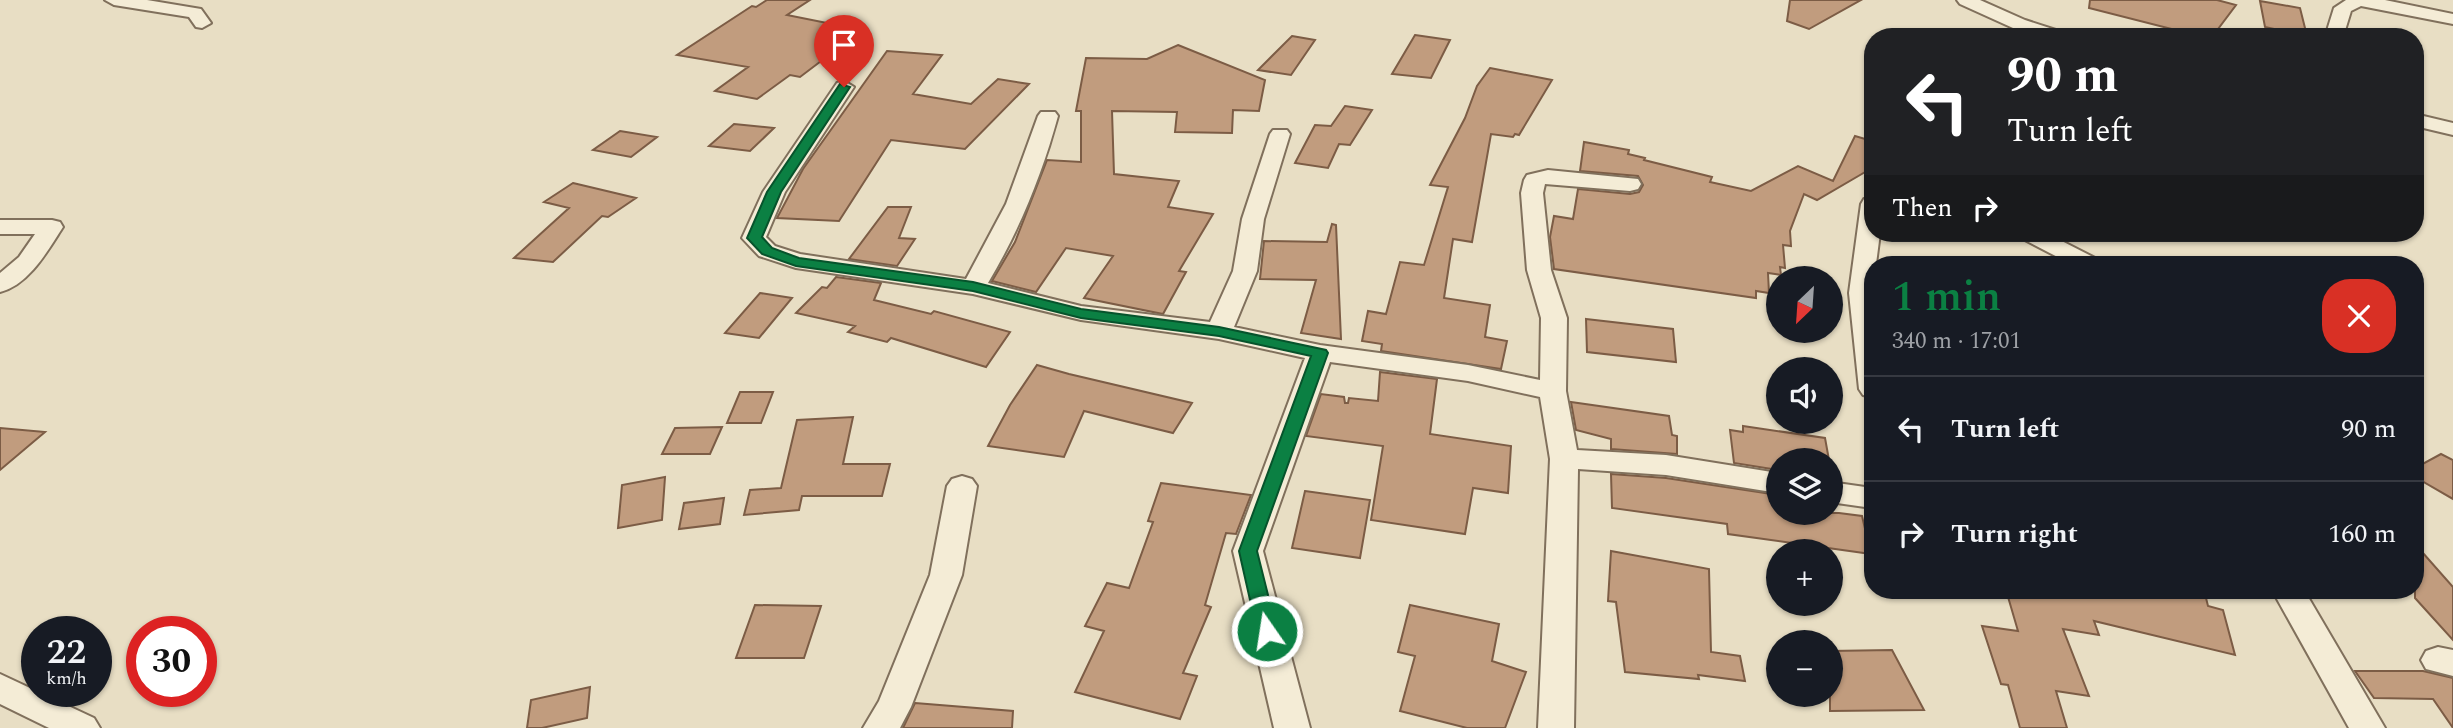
<!DOCTYPE html>
<meta charset="utf-8">
<style>
body{margin:0;font-family:Spectral,serif;background:#20242c;color:#f1f3f6;height:100vh;display:flex;flex-direction:column;font-size:26px;white-space:nowrap}
*{box-sizing:border-box;margin:0}
p{font-size:23px;color:#9ea1a6}
.icon{flex:none;width:38px;height:38px;fill:none;stroke:currentColor;stroke-width:2;stroke-linecap:round;stroke-linejoin:round}
.map{position:relative;flex:1;overflow:hidden}
.side{position:absolute;left:1864px;top:256px;width:560px;height:343px;display:flex;flex-direction:column;background:#171b24;border-radius:28px;box-shadow:0 2px 5px #0004}
.side>*{flex:none}
.hud{position:absolute;left:1864px;top:28px;width:560px;height:214px;border-radius:28px;box-shadow:0 2px 5px #0004;background:#202124;color:#fff;overflow:hidden}
.needle{width:46px;rotate:205deg}
.tools{position:absolute;left:1766px;top:266px;display:grid;gap:14px}
.tools a{display:grid;place-items:center;width:77px;height:77px;border-radius:50%;background:#171b24;box-shadow:0 2px 5px #0004;font-size:35px}
.speed{position:absolute;left:21px;top:616px;display:flex;gap:14px;font-size:35px;font-weight:700;text-align:center}
.speed>*{display:grid;place-content:center;width:91px;height:91px;border-radius:50%;background:#171b24;box-shadow:0 2px 5px #0004;line-height:1}
.speed small{font-size:18px;font-weight:400}
.speed .limit{border:10px solid #d22;background:#fff;color:#111}
.pin{position:absolute;display:grid;place-items:center;width:60px;height:60px;color:#fff;margin:-72px -30px;border-radius:50% 50% 50% 0;rotate:-45deg;box-shadow:0 0 7px #0007}
.pin .icon{rotate:45deg}
.me{position:absolute;width:77px;margin:-38px;rotate:347deg;stroke-linejoin:round;filter:drop-shadow(0 0 5px #0008)}
.turn{display:flex;align-items:center;gap:24px;height:147px;padding:0 28px;font-size:32px}
.turn .icon{width:91px;height:91px;stroke-width:2.5}
.turn b{display:block;font-size:49px;line-height:60px}
.then{display:flex;align-items:center;height:66px;padding:0 28px;background:#0003;gap:14px;font-size:26px}
.round{display:grid;place-items:center;flex:none;width:74px;height:74px;border-radius:28px;background:#20242c}
.head{display:flex;align-items:center;justify-content:space-between;height:119px;padding:0 28px}
h1{font-size:42px;font-weight:600;line-height:52px;color:#0b8043}
ul{padding:0;list-style:none}
li{display:flex;align-items:center;gap:21px;height:105px;padding:0 28px;border-top:2px solid #363941}
li div{flex:1}
li b{display:block;font-size:26px}
li em{font-style:normal}
.map>svg:first-child{display:block}
.building{fill:#c19c7e;stroke:#7c5c45;stroke-width:2}
.lines{fill:none;stroke-linecap:round;stroke-linejoin:round}
.street-casing{stroke:#80705c;stroke-width:4}
.street{fill:#f4ecd6;fill-rule:evenodd}
.route{fill:#0b8043;stroke:#07532c;stroke-width:2}
</style>
<div class="map">
<svg width="2453" height="728" viewBox="0 0 2453 728">
<rect width="100%" height="100%" fill="#e8dec4"/>
<path class="building" d="M767 0H810L787 15 862 30 800 77 790 75 757 99 715 91 748 67 677 55 752 6 756 7Z
M1790 0H1861L1809 29 1787 21Z
M2090 0H2217L2236 5 2212 37H2203L2089 8Z
M2260 1 2300 8 2307 36 2265 27Z
M1415 35 1450 40 1431 78 1392 74Z
M1292 36 1315 40 1291 75 1258 70Z
M1178 45 1265 80 1259 111 1233 110 1232 133 1175 132 1177 112 1112 111 1114 174 1179 181 1168 207 1213 214 1179 271 1186 272 1163 314 1084 298 1113 256 1066 248 1036 292 992 281 1015 242 1047 160 1081 162V111H1076L1086 58 1147 59Z
M887 51 942 55 913 94 971 104 998 79 1029 84 965 149 891 140 839 221 777 218 803 169Z
M1490 68 1552 80 1519 135 1515 134 1513 137 1491 134 1472 242 1453 239 1444 298 1490 305 1485 337 1507 341 1501 369 1381 351 1382 344 1362 341 1368 311 1386 314 1400 262 1424 265 1448 187 1430 185 1465 118 1477 86Z
M1345 106 1372 110 1350 145 1339 144 1328 168 1295 163 1315 125 1331 126Z
M734 124 774 128 750 151 709 146Z
M620 131 657 137 631 157 593 150Z
M1855 136 1872 141V168L1817 200 1804 194 1790 231 1791 246 1783 245 1785 268 1780 267 1781 275 1768 273 1769 293 1756 291V298L1554 269 1550 237 1554 216 1573 219 1578 189 1630 194 1639 192 1643 185 1638 176 1580 171 1584 142 1629 150 1628 154 1645 158 1644 160 1712 177 1710 182 1751 191 1798 166 1833 181Z
M573 183 636 198 608 217 602 216 553 262 514 258 569 208 544 202Z
M888 207H911L899 238 915 239 897 266 849 259Z
M1332 224 1336 225 1341 339 1301 333 1316 280 1260 279 1264 241 1327 242Z
M836 277 881 283 874 300 931 314 934 311 1010 332 986 367 891 338 887 342 848 332 855 326 796 313 822 287 827 288Z
M760 293 792 298 759 338 725 333Z
M1586 319 1673 329 1676 362 1587 352Z
M1037 365 1069 374 1192 403 1173 433 1084 411 1064 457 988 446 1010 405Z
M1380 372 1437 379 1430 434 1511 446 1508 493 1473 488 1465 534 1371 520 1383 446 1306 436 1321 394 1344 397 1345 403H1348L1349 398 1378 401Z
M740 392H773L761 423H727Z
M1571 402 1669 416 1672 435 1677 436V454L1611 449V439L1576 430Z
M853 417 843 464H890L882 496H802L799 510 744 515 750 490 781 488 797 420Z
M1743 426 1825 438 1829 460H1778V470L1734 463 1730 430 1743 432Z
M722 427 710 454H662L675 428Z
M0 428 45 432 0 470Z
M2441 454 2453 460V499L2415 477V468Z
M1611 474 1666 478 1778 495V513H1839L1862 516 1871 554 1728 534 1727 524 1612 508Z
M665 477 662 520 618 528 622 485Z
M1161 483 1251 495 1236 534 1226 533 1205 605 1211 607 1183 673 1197 676 1180 719 1075 692 1104 631 1085 626 1107 583 1129 588 1153 522 1148 521Z
M1305 491 1370 500 1360 558 1292 548Z
M724 498 720 524 679 529 684 503Z
M2415 544 2453 587V640L2415 598Z
M1611 551 1709 569 1711 652 1740 656 1745 681 1698 675 1699 679 1625 672 1616 602 1608 601Z
M2006 590H2204L2208 606 2223 610 2235 655 2094 621 2099 635 2063 629 2089 696 2056 691 2067 728H2020L2008 685 2001 684 1982 626 2018 631Z
M755 605 821 606 804 658H736Z
M1410 605 1499 624 1492 661 1526 672 1505 728H1467L1400 711 1415 656 1398 652Z
M1892 650 1924 710 1830 711V651Z
M2355 671H2423L2453 678V728L2433 699 2374 698Z
M590 687 587 718 542 728H527L531 700Z
M915 703 1013 711 1012 728H903Z"/>
<g class="lines">
<g class="street-casing">
<path id="street" d="M105 0H147L201 9 211 23 202 28 196 27 189 17 114 5Z
M1957 0H1980L2025 20 2065 33 2068 37H2040L2013 28 1960 4Z
M2346 0H2385L2453 14V24L2361 6 2351 11 2343 37H2325L2334 8Z
M844 81 854 87 785 192 766 237 775 246 800 254 966 279 1006 204 1038 116 1041 112H1055L1058 116C1042 175 1019 231 988 283L1081 306 1210 322 1233 271 1242 219 1270 134 1273 130H1287L1290 134 1264 219 1257 271 1234 327 1320 345 1468 365 1540 380 1541 318 1527 270 1521 193 1524 180 1527 175 1548 170 1638 179 1641 184 1638 189 1630 191 1545 184 1543 193 1551 270 1567 318 1566 391 1577 450 1666 455 1778 473V493L1666 475 1578 469 1574 728H1538L1550 459 1540 397 1468 381 1330 362 1263 551 1310 728H1274L1233 551 1305 358 1219 339 1081 320 973 294 796 268 759 256 742 238 763 192 837 83Z
M2415 114 2453 123V135L2415 126Z
M1872 197V233H1880L1876 264H1872V397L1863 395 1859 389 1849 293 1861 204 1864 199Z
M0 220H52L60 222 63 227C48 250 29 285 0 292V273L19 257 35 234H0Z
M2017 233H2046L2097 259 2101 264H2071L2021 238Z
M962 476 972 479 977 486 962 575 911 707 900 728H863L879 701 930 575 947 486 952 479Z
M1830 482 1872 488V508L1830 502Z
M2272 590H2304L2385 728H2349Z
M2438 647 2453 650V676L2426 669 2421 660 2426 651Z
M0 674 94 718 100 728H49L0 704Z"/>
</g>
<use href="#street" class="street"/>
</g>
<path class="route" d="M840 84 850 87 781 192 762 237 772 248 799 258 973 282 1081 309 1219 327 1326 350 1328 353 1257 551 1277 631 1274 637 1267 639 1260 637 1257 631 1239 551 1311 356 1219 336 1081 318 973 291 796 266 762 254 747 238 767 192Z"/>
</svg>
<div class="tools">
<a><svg class="needle" viewBox="-14 -14 28 28"><path d="M0-13l5 13h-10z" fill="#e53935"/><path d="M0 13l5-13h-10z" fill="#9ea1a6"/></svg></a>
<a><svg class="icon" aria-label="sound" viewBox="0 0 24 24"><path d="M4 9h4l5-4v14l-5-4H4zM17 9q2 3 0 6"/></svg></a>
<a><svg class="icon" aria-label="layers" viewBox="0 0 24 24"><path d="M12 4l9 5-9 5-9-5zM3 14l9 5 9-5"/></svg></a>
<a>+</a>
<a>−</a>
</div>
<div class="speed"><div>22<small>km/h</small></div><div class="limit">30</div></div>
<div class="pin" style="left:844px;top:87px;background:#d93025"><svg class="icon" aria-label="arrive" viewBox="0 0 24 24"><path d="M6 21V4h12l-3 4 3 4H6"/></svg></div>
<svg class="me" style="left:1267px;top:631px" viewBox="-20 -20 40 40"><circle r="17" fill="#0b8043" stroke="#fff" stroke-width="3"/><path d="M0-11L8 9 0 5-8 9z" fill="#fff"/></svg>
<div class="hud">
<div class="turn"><svg class="icon" aria-label="left" viewBox="0 0 24 24"><path d="M17 20v-9H6M10 6l-5 5 5 5"/></svg><div><b>90 m</b>Turn left</div></div>
<div class="then">Then<svg class="icon" aria-label="right" viewBox="0 0 24 24"><path d="M7 20v-9h11M14 6l5 5-5 5"/></svg></div>
</div>
<section class="side">
<div class="head"><div><h1>1 min</h1><p>340 m · 17:01</p></div><a class="round" style="background:#d93025;color:#fff"><svg class="icon" aria-label="close" viewBox="0 0 24 24"><path d="M6 6l12 12M18 6L6 18"/></svg></a></div>
<ul>
<li><svg class="icon" aria-label="left" viewBox="0 0 24 24"><path d="M17 20v-9H6M10 6l-5 5 5 5"/></svg><div><b>Turn left</b></div><em>90 m</em></li>
<li><svg class="icon" aria-label="right" viewBox="0 0 24 24"><path d="M7 20v-9h11M14 6l5 5-5 5"/></svg><div><b>Turn right</b></div><em>160 m</em></li>
</ul>
</section>
</div>
